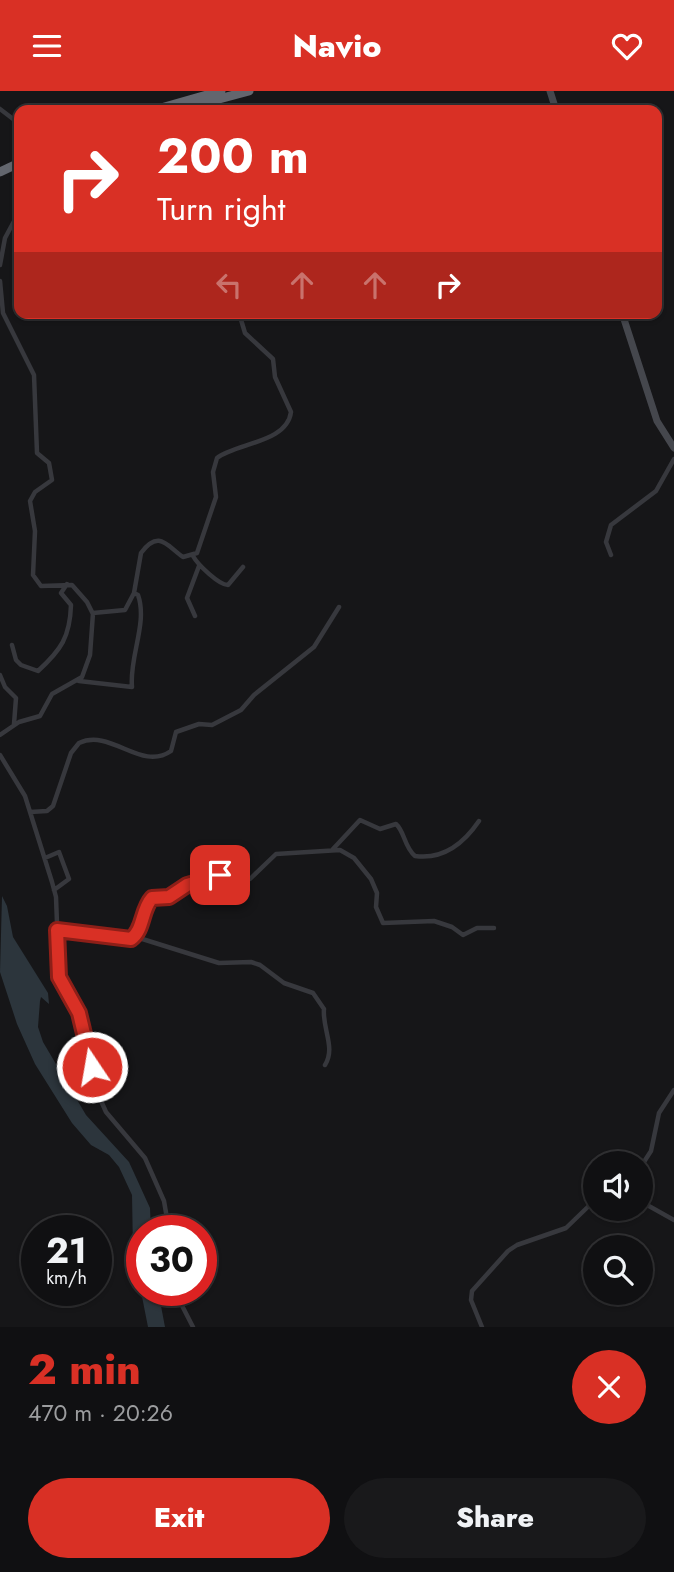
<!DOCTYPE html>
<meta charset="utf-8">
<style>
body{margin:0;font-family:Jost,sans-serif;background:#19191b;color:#f1f3f6;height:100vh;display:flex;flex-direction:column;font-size:26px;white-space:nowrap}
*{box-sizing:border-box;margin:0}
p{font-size:23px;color:#9c9d9f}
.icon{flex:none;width:38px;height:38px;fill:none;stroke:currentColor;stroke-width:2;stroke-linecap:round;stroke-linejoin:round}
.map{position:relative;height:1236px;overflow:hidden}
.side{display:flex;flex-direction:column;background:#101012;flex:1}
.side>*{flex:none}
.top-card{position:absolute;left:14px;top:14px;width:648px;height:214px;border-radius:14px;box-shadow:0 2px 5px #0004,0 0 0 2px #303032;background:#d93025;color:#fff;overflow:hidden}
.buttons{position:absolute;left:583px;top:1060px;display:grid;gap:14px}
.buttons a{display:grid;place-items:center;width:70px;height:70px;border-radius:50%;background:#101012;box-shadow:0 2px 5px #0004,0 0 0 2px #303032;font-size:35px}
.speed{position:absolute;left:21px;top:1124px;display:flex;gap:14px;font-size:35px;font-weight:700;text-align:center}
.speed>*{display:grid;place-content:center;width:91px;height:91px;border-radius:50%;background:#101012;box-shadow:0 2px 5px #0004,0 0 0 2px #303032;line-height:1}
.speed small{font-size:18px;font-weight:400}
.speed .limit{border:10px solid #d22;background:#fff;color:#111}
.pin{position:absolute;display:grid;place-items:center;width:60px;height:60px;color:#fff;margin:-30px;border-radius:14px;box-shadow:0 4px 10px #0006}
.me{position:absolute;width:77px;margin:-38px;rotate:348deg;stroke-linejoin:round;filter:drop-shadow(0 0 5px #0008)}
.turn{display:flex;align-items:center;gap:24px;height:147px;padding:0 28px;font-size:32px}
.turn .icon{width:91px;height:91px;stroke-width:2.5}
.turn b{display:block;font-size:49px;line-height:60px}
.lanes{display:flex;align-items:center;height:66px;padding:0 28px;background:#0003;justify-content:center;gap:35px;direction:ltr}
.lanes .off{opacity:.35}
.round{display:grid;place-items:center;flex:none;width:74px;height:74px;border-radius:37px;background:#19191b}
.overview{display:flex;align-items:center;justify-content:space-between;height:119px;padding:0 28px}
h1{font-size:42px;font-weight:800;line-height:52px;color:#d93025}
.primary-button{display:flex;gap:14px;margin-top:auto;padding:14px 28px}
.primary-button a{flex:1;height:80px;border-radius:42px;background:#d93025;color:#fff;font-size:28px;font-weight:800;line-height:80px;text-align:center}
.primary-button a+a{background:#19191b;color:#f1f3f6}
header{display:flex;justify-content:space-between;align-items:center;height:91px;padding:0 28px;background:#d93025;color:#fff;font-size:32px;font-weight:800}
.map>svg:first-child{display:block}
.water{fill:#2c353c}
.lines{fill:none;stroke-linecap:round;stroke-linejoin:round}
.street{stroke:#37383d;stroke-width:4.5}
.secondary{stroke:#45474d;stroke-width:7}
.highway{stroke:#63666e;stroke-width:9}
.route-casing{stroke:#8d1f18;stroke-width:18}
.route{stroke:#d93025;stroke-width:12}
</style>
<header><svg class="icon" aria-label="menu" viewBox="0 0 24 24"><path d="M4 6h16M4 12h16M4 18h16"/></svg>Navio<svg class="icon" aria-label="heart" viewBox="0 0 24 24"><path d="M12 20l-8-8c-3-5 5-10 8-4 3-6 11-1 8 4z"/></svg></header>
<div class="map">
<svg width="674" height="1236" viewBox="0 0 674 1236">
<rect width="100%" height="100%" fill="#161618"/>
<path class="water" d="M2 805 7 815 13 846 48 902 49 913 41 906 40 910 38 936 43 951 86 1024 129 1071 150 1117 151 1139H142V1199H158L165 1236H148L133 1160 132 1104 119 1076 109 1064 91 1054 72 1032 35 973 17 933 0 881Z"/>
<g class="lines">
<path class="street" d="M0 18 17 31 16 52 19 63
M0 174 5 147 19 121
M0 190 3 222 34 284 37 362 49 372 52 389 35 401 30 410 35 440 33 484 41 495 72 494 87 511 93 523
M611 464 606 451 611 434 656 400 674 368
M193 465C198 474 219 494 228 494L243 476
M195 525 187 507 199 475
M12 554 16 569 21 574 38 580C61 559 70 546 71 514L61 502 67 493
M0 584 5 596 16 607 14 633
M79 590 132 596C129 566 148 532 138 504L134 502
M0 644 19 631 40 625 52 603 82 586 90 564 93 522 125 519 134 502 141 462C159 438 167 455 183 466L197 462 216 406 213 381 217 367C236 352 287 352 291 321L275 286 273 268 245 242 239 222
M0 664 25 705 52 791 56 806 59 886 79 922 94 994 106 1021 145 1067 164 1110 169 1139
M30 721 47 720 53 715 71 662 79 652C111 637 141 681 171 660L176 641 199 633 212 634 241 619 254 604 314 556 339 516
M333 758 360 729 380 738 396 733C405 741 404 756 415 765 444 769 464 752 479 730
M45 767 59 761 69 788 54 799
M57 839 131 848C144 839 141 819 152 807 177 806 187 791 210 785 225 781 236 786 250 788L276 763 340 759 354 767 371 788 377 802 376 816 383 832 434 830 452 836 463 844 477 837H494
M136 846 219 872 251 871 260 874 284 892 313 902 324 918C322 937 336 957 325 974
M640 1077 651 1060 659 1022 674 999
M640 1110 674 1129
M174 1199 193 1236
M482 1236 471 1209 472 1200 508 1160 517 1154 566 1137 595 1109"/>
<path class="secondary" d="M550 0 556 19
M622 222 657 330 674 357"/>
<path class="highway" d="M154 19 221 0
M178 19 249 0
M0 81 19 72"/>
</g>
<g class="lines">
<g class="route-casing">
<path id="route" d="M92 976 79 922 59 886 57 839 131 848C144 839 141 819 152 807L169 806 187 794 220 784"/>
</g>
<use href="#route" class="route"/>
</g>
</svg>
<div class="buttons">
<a><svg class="icon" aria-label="sound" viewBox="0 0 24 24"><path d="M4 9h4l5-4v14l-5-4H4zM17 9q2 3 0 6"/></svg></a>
<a><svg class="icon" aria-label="search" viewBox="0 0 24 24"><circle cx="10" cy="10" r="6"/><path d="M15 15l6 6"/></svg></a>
</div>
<div class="speed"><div>21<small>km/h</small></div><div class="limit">30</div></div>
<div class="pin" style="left:220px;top:784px;background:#d93025"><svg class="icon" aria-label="arrive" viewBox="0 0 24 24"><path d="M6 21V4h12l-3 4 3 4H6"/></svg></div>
<svg class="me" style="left:92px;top:976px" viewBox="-20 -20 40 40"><circle r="17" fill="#d93025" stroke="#fff" stroke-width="3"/><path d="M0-11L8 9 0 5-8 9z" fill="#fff"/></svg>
<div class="top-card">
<div class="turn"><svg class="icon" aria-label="right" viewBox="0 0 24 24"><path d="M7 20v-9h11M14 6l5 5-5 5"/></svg><div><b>200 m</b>Turn right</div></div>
<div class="lanes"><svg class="icon off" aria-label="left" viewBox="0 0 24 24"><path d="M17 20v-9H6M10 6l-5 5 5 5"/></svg><svg class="icon off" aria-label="ahead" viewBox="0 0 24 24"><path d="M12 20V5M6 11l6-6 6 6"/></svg><svg class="icon off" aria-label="ahead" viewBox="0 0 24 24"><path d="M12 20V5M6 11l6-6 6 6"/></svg><svg class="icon" aria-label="right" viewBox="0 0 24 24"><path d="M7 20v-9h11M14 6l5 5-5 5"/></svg></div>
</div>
</div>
<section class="side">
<div class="overview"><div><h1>2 min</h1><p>470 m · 20:26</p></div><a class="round" style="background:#d93025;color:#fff"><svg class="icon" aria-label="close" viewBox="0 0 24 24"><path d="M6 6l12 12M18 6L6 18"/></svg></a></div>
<div class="primary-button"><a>Exit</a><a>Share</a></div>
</section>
